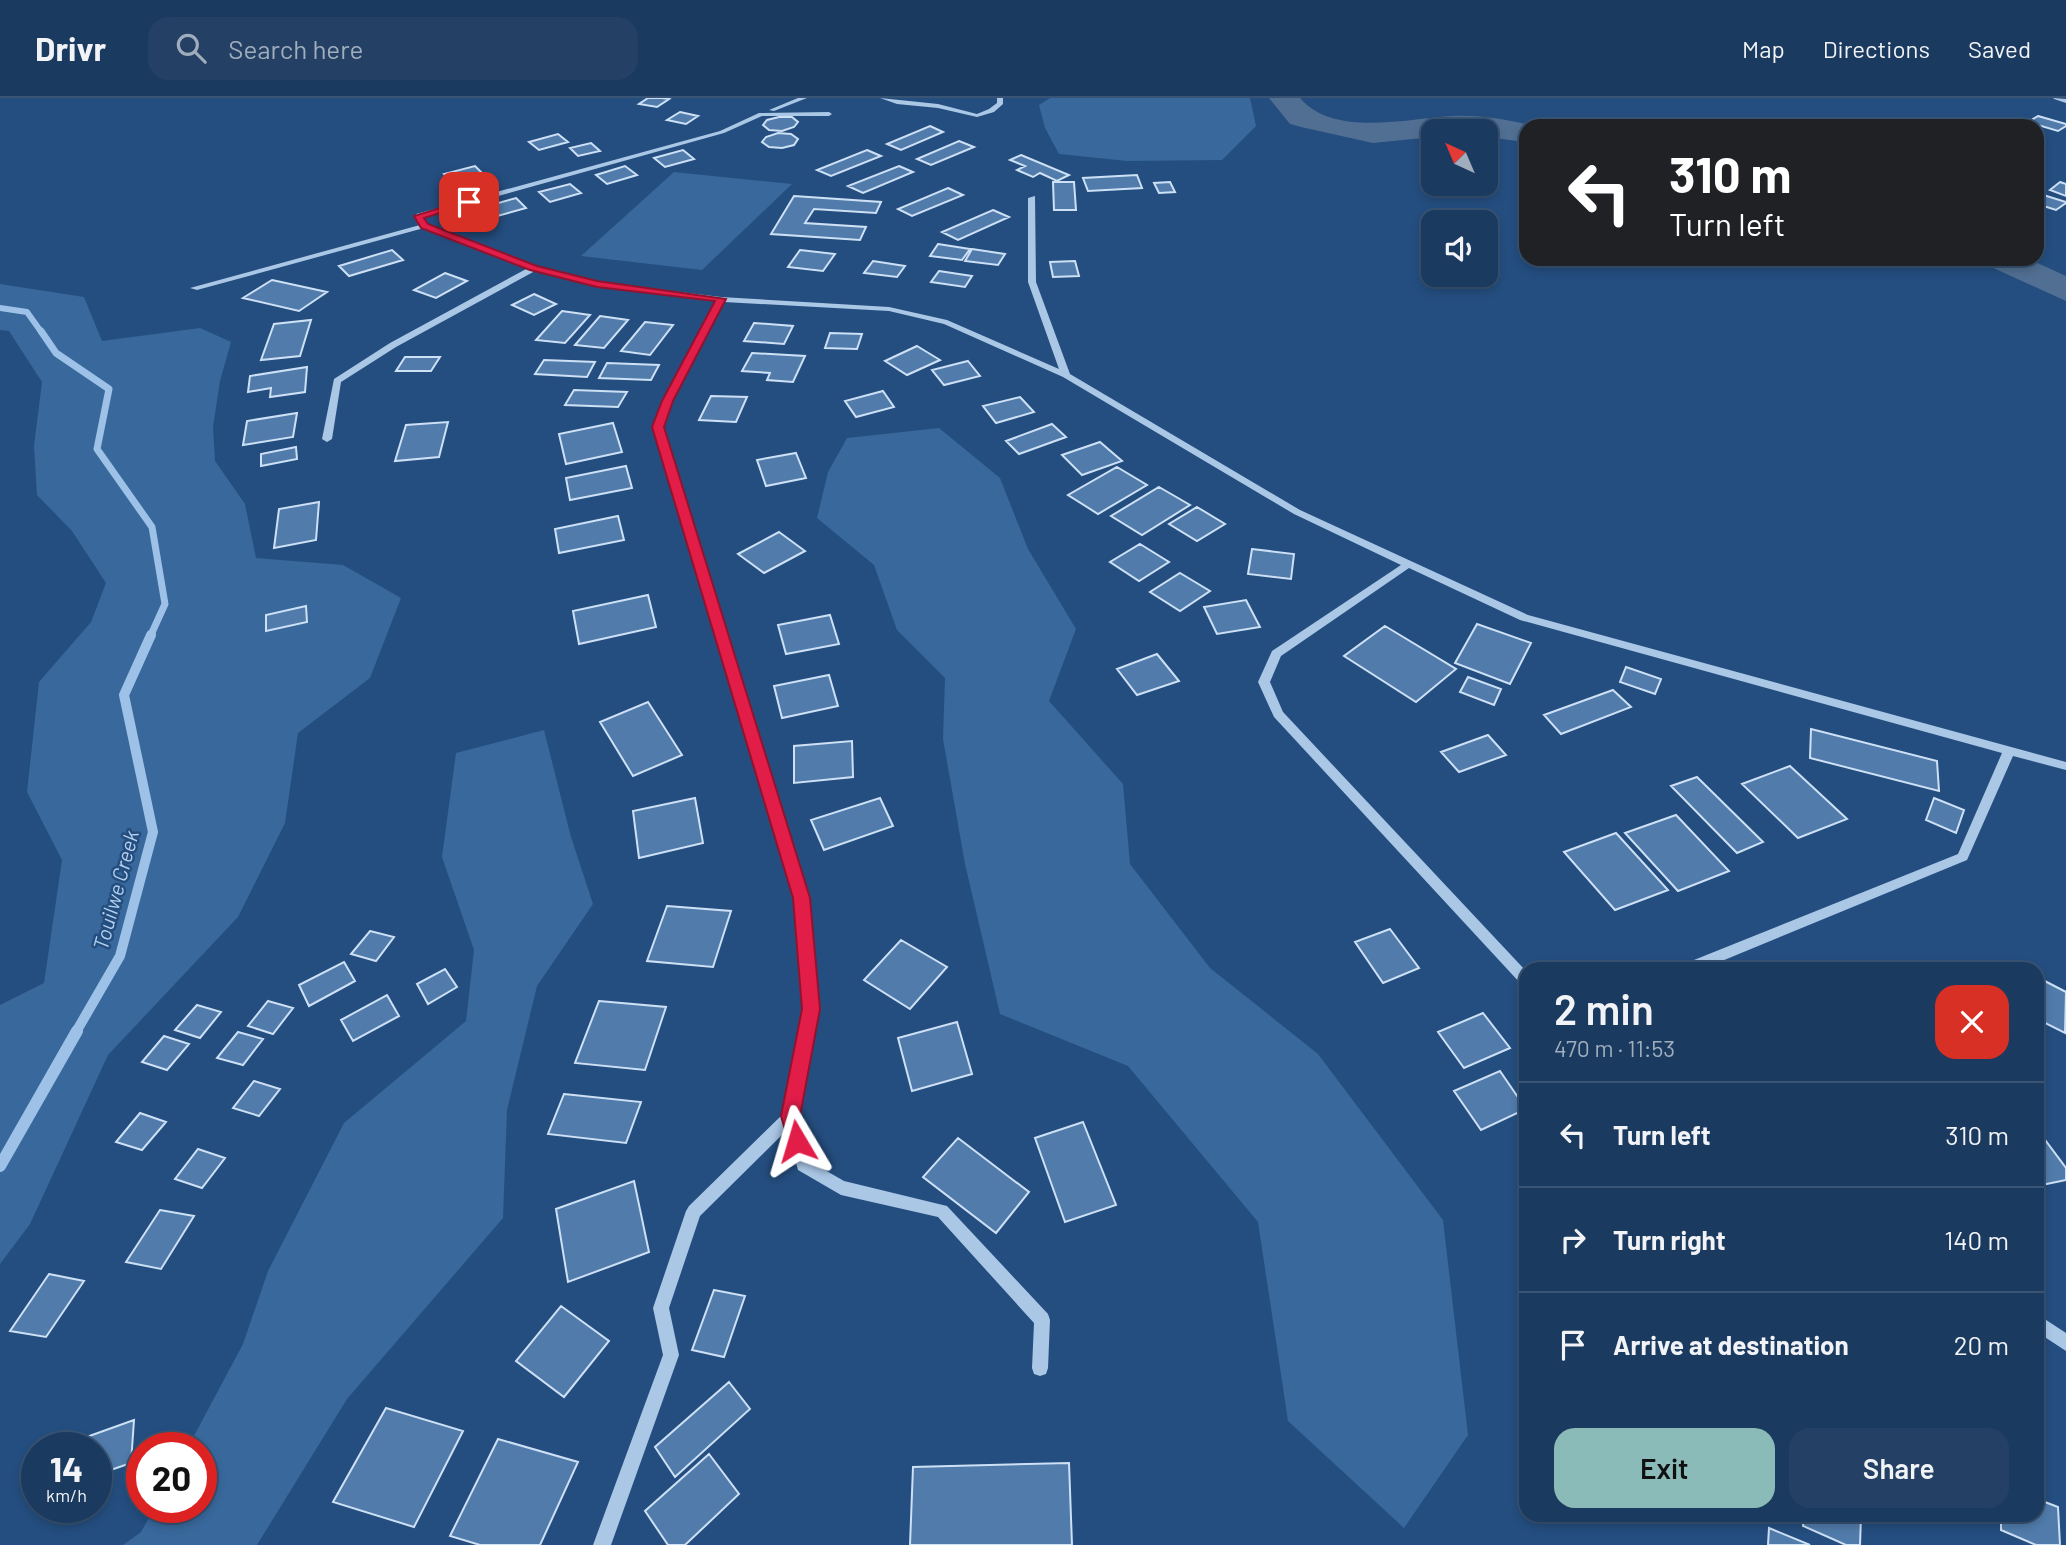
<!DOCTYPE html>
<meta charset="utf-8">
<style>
body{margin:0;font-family:Barlow,sans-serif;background:#244165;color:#f1f3f6;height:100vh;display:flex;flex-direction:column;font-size:26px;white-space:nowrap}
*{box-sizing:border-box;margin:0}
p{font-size:23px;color:#a0adbd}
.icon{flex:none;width:38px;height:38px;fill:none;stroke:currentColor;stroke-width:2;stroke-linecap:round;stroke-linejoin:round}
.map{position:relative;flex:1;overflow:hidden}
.sheet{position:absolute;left:1519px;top:864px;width:525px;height:560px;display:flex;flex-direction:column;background:#1b3a5f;border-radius:21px;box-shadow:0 4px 10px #0003,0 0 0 2px #395474}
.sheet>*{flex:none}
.top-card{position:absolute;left:1519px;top:21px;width:525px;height:147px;border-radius:21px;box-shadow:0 4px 10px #0003,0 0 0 2px #395474;background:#202124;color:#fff;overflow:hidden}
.needle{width:46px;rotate:316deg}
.tools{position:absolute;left:1421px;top:21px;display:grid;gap:14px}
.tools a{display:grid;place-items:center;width:77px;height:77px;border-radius:14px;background:#1b3a5f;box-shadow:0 4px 10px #0003,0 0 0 2px #395474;font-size:35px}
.speed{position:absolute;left:21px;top:1334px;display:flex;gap:14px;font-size:35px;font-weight:700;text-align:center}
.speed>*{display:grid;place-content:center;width:91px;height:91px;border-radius:50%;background:#1b3a5f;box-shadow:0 4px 10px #0003,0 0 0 2px #395474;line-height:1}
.speed small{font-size:18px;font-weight:400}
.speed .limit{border:10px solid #d22;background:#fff;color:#111}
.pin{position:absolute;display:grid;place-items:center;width:60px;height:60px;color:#fff;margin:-30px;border-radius:14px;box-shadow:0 4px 10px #0006}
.me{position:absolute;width:77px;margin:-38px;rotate:353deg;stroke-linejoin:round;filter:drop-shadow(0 0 5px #0008)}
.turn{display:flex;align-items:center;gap:24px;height:147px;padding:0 35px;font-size:32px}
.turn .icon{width:91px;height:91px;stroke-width:2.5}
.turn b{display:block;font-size:49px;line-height:60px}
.round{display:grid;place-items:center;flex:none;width:74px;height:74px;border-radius:21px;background:#244165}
.headline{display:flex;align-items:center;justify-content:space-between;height:119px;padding:0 35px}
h1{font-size:42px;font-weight:600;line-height:52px}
.cta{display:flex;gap:14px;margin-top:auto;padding:14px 35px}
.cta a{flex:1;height:80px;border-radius:21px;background:#8bbbb9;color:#111;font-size:28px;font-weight:600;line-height:80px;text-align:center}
.cta a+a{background:#244165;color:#f1f3f6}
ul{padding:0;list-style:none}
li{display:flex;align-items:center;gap:21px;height:105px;padding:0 35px;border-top:2px solid #395474}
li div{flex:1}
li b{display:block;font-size:26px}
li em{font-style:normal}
header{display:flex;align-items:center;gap:42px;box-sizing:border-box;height:98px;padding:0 35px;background:#1b3a5f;border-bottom:2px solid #395474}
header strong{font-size:33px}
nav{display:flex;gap:38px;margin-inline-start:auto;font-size:24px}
.search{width:490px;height:63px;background:#244165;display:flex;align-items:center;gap:18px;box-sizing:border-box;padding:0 24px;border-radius:21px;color:#a0adbd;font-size:26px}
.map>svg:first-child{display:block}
.green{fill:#38689c}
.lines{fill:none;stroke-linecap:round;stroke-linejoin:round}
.stream-far3{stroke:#9ec2e7;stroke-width:6}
.stream-far2{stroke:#9ec2e7;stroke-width:7}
.stream-far1{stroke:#9ec2e7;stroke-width:10}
.stream{stroke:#9ec2e7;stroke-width:12}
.river{fill:#516f92;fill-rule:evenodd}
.building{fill:#507baa;stroke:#cde0f5;stroke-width:2}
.minor{fill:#aac7e6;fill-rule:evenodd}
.route{fill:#e11d48;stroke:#92132f;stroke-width:2}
.labels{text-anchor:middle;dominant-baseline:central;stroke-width:5;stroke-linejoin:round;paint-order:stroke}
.water-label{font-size:21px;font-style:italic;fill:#b5d1ee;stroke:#244e7f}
</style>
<header>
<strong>Drivr</strong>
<div class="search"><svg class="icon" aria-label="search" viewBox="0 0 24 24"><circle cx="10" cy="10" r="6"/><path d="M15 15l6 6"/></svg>Search here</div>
<nav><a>Map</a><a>Directions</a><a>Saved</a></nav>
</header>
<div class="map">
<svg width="2066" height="1447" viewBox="0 0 2066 1447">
<rect width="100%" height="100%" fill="#244e7f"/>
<path class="green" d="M1050 0H1250L1256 28 1222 62 1127 63 1059 56 1045 30 1039 7Z
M674 74 792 86 702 172 581 158Z
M0 186 84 199 102 243 200 230 231 244 220 283 213 329 215 363 245 406 256 460 343 467 401 500 370 580 298 635 285 725 238 819 108 957 30 1126 0 1166V907L44 885 62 762 27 694 39 584 91 524 106 485 72 433 37 397 34 348 42 284 9 233 0 232Z
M939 330 1000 380 1028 451 1076 531 1049 603 1123 686 1130 766 1210 870 1318 956 1443 1122 1468 1337 1404 1430 1288 1323 1258 1124 1128 968 1000 916 965 766 943 641 945 580 897 532 874 467 817 420 828 374 847 340Z
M544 632 571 739 593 806 537 888 507 1012 503 1120 347 1301 257 1447H123L141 1434 155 1409H201V1349H188L243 1246 268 1173 344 1025 466 923 474 852 442 759 456 655Z"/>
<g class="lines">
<path class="stream-far3" d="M0 210 27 214 42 235"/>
<path class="stream-far2" d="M41 233 56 255 109 291 97 351 152 429 165 506 150 539"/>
<path class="stream-far1" d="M76 934 120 858 153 734 124 597 151 537"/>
<path class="stream" d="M0 1068 77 933"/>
<path class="river" d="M1269 0H1300C1334 40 1408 20 1454 18 1479 17 1510 22 1535 28H1526V44L1486 39V33H1433V39L1373 45 1301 29 1290 26Z
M1983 161H2029L2066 178V203L1989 168Z"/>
</g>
<path class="building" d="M648 0H662L669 1 657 9 639 6Z
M680 14 698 18 686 26 667 22Z
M2038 18 2066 26V28L2058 33 2028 24Z
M779 19H792L798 24 794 29 782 33 769 32 763 27 767 22Z
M930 28 943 34 901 52 887 46Z
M778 35 791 36 798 41 794 47 782 50 769 49 762 44 766 39Z
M558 36 568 44 539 52 529 44Z
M959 43 974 49 931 67 917 61Z
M591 45 600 53 578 58 570 50Z
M683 52 694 61 665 69 654 60Z
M867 52 881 58 831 78 817 72Z
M1021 57 1069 77 1057 83 1040 75 1033 79 1017 72 1025 68 1010 62Z
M475 68 484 77 453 86 444 76Z
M625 68 637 77 607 86 596 77Z
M899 68 913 74 863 95 848 88Z
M1137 77 1142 90 1088 93 1083 80Z
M1053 84H1074L1076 112H1054Z
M1170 84 1175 94 1159 95 1154 85Z
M2060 84 2066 86V98L2050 92Z
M570 86 581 95 550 104 539 94Z
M948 90 963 97 912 118 898 111Z
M2037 95 2066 104V105L2056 112 2037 106Z
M794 98 881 104 876 115 814 111 805 125 866 129 860 142 771 136Z
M516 100 526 110 494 119 484 109Z
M993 112 1009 119 958 142 942 134Z
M938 146 970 151 962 162 930 158Z
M972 151 1005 156 998 167 965 163Z
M392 152 403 162 349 178 339 168Z
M800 152 835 156 823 173 788 169Z
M873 163 905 168 897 179 864 175Z
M1075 163 1079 178 1053 179 1050 164Z
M939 173 972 178 965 189 931 184Z
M445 175 467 183 436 200 414 192Z
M272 182 327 194 299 213 243 200Z
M534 196 556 206 534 217 512 207Z
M562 213 590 217 565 245 536 242Z
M600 218 628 222 604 250 575 247Z
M311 222 300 258 261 262 274 226Z
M645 224 673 227 650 257 621 253Z
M754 225 793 228 784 246 744 243Z
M830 235 862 236 857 251 825 250Z
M917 248 940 262 907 277 885 263Z
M752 255 805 258 793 284 767 282 770 275 742 273Z
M405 259H440L431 273H396Z
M544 262 595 264 587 279 535 276Z
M968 263 980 278 944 287 932 272Z
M607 265 659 267 651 282 599 280Z
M307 269 305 294 270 299 271 290 248 294 250 278Z
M574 292 627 294 618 309 565 307Z
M883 293 894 309 856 319 845 303Z
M711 298 747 299 736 324 699 322Z
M1020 299 1034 314 996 325 983 308Z
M297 315 293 339 243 347 247 323Z
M448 324 439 359 395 363 406 327Z
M613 325 622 354 566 366 559 336Z
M1052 326 1066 339 1019 356 1006 343Z
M1100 344 1122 363 1082 377 1062 357Z
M296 349 297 361 261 368V356Z
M796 355 806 380 766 388 757 362Z
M626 368 632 390 570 402 566 380Z
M1117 369 1147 387 1098 416 1068 397Z
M1159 389 1190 407 1142 437 1111 418Z
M319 404 316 442 274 450 279 411Z
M1197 409 1225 426 1197 443 1169 426Z
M618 418 624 442 559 455 555 431Z
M779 434 805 453 764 475 738 456Z
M1140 446 1169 464 1139 483 1110 464Z
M1252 451 1294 456 1291 481 1248 476Z
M1180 475 1210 493 1180 513 1150 494Z
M648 497 656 529 579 546 573 513Z
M1246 502 1260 529 1217 536 1204 509Z
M306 508 307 524 266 533V517Z
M830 517 839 546 786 556 778 527Z
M1477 526 1531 545 1510 586 1455 565Z
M1385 528 1456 571 1416 604 1344 558Z
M1157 556 1179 583 1137 597 1117 571Z
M1626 569 1661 581 1655 596 1620 584Z
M829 577 838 608 782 620 774 588Z
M1468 579 1501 591 1494 607 1460 594Z
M1613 592 1631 609 1561 636 1544 617Z
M648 604 682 657 633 678 600 624Z
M1811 631 1937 663 1939 693 1810 660Z
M1488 637 1506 657 1459 674 1441 654Z
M852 643 853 679 794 685V648Z
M1790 668 1847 721 1798 740 1742 686Z
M1697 679 1763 744 1737 755 1671 688Z
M695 700 703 745 639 760 633 713Z
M880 700 893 728 824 752 811 722Z
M1934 700 1964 712 1956 735 1926 722Z
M1676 717 1729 773 1678 793 1625 735Z
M1616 735 1668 792 1615 812 1564 754Z
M667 808 731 813 713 869 647 863Z
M1390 831 1419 870 1383 885 1355 844Z
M370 833 394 839 376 863 351 856Z
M901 842 947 869 910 911 864 882Z
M344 864 355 883 309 908 299 887Z
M445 871 457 889 428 906 417 886Z
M2037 879 2066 894 2065 935 2037 921Z
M387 897 399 918 353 943 341 922Z
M268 903 293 910 273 936 248 928Z
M599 903 666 909 645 972 575 965Z
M197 907 221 914 200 940 175 932Z
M1483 915 1510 950 1464 970 1438 934Z
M957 924 972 976 912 993 898 940Z
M238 934 263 941 243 967 217 960Z
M164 938 189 946 167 972 142 964Z
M1500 973 1526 1011 1481 1032 1454 993Z
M254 983 280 991 259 1018 233 1010Z
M564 996 641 1004 626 1045 548 1036Z
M140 1015 166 1024 142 1052 116 1044Z
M1083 1024 1116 1107 1065 1124 1035 1040Z
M2037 1031 2066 1070V1082L2037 1088Z
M958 1040 1029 1094 996 1135 923 1079Z
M198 1051 225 1060 202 1090 175 1081Z
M634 1083 649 1154 568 1184 556 1111Z
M160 1112 194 1118 161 1171 126 1164Z
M49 1176 84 1183 46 1239 10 1233Z
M714 1192 745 1198 724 1259 692 1252Z
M561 1208 609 1243 564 1299 516 1263Z
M729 1284 750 1311 675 1379 655 1349Z
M386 1310 463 1333 414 1429 333 1404Z
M134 1322 131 1365 96 1377V1349H67V1346Z
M498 1341 578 1364 540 1447H480L450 1438Z
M709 1356 739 1396 685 1447H668L645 1413Z
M1069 1365 1072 1447H910L913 1369Z
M2037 1401 2058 1409 2060 1447H2036L2001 1432V1418H2037Z
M1804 1418H1861L1860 1447H1846L1803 1428Z
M1769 1430 1810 1447H1768Z"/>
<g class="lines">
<path class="minor" d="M798 0H807L774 13 769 12Z
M880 0 938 6 977 16 989 11 997 5V0H1003V6L994 14 977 19 938 10 897 6Z
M2053 0 2066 1V5L2054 1Z
M759 15 829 14 832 16 829 18H762L724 35 423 119 427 127 537 168 597 184 721 199 889 209 947 222 1059 271 1028 184V100L1035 98 1036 184 1070 276 1300 412 1528 517 2066 664V672L2013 658 1967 762 1700 872H1678L1679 868 1958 756 2002 655 1520 522 1409 470 1281 558 1270 584 1283 614 1526 873V888L1521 886 1274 619 1258 584 1272 553 1401 467 1294 416 1063 279 944 226 889 213 724 204 671 303 663 329 808 800 818 911 798 1018 809 1063 844 1083 947 1108 1048 1216 1050 1222 1048 1270 1046 1276 1040 1278 1034 1276 1032 1270 1034 1225 938 1119 841 1097 798 1072 787 1032 700 1118 669 1210 679 1257 611 1447H593L663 1257 653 1210 686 1113 689 1108 784 1015 804 911 796 800 653 329 663 303 716 203 597 188 535 173 396 249 341 284 332 341 327 344 322 341 334 281 390 245 528 170 424 130 197 192 190 190 420 127 416 116 720 33Z
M2037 1216 2066 1235V1253L2037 1234Z"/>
</g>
<path class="route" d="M466 102 474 104 424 120 428 126 537 168 597 183 726 201 673 303 664 329 810 800 820 911 800 1018 807 1043 804 1049 797 1052 790 1049 781 1018 802 911 793 800 652 329 662 303 715 203 597 189 530 172 421 130 414 118Z"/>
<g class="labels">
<g class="water-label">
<text transform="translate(115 792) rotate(-75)">Touilwe Creek</text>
</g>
</g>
</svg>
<div class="tools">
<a><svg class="needle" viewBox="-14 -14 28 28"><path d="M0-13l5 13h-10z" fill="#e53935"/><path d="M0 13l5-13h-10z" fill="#a0adbd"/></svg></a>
<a><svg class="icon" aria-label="sound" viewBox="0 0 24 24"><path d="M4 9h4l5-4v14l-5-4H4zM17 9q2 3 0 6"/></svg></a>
</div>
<div class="speed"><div>14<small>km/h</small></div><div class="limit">20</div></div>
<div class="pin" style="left:469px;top:104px;background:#d93025"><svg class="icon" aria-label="arrive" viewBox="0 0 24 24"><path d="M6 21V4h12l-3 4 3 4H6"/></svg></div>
<svg class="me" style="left:797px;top:1043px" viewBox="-20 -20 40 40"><path d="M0-17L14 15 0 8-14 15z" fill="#e11d48" stroke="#fff" stroke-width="4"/></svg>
<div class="top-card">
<div class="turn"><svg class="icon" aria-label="left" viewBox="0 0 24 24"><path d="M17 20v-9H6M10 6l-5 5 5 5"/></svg><div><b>310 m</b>Turn left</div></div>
</div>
<section class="sheet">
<div class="headline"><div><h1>2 min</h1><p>470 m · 11:53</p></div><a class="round" style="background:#d93025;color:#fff"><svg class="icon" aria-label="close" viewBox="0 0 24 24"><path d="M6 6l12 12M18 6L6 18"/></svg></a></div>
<ul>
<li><svg class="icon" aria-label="left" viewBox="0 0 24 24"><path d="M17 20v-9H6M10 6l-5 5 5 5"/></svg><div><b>Turn left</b></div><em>310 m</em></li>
<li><svg class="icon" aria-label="right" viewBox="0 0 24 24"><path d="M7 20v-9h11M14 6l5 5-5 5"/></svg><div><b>Turn right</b></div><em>140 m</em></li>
<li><svg class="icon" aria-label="arrive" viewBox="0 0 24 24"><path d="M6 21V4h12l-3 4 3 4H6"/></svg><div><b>Arrive at destination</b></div><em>20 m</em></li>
</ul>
<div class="cta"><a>Exit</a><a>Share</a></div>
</section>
</div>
